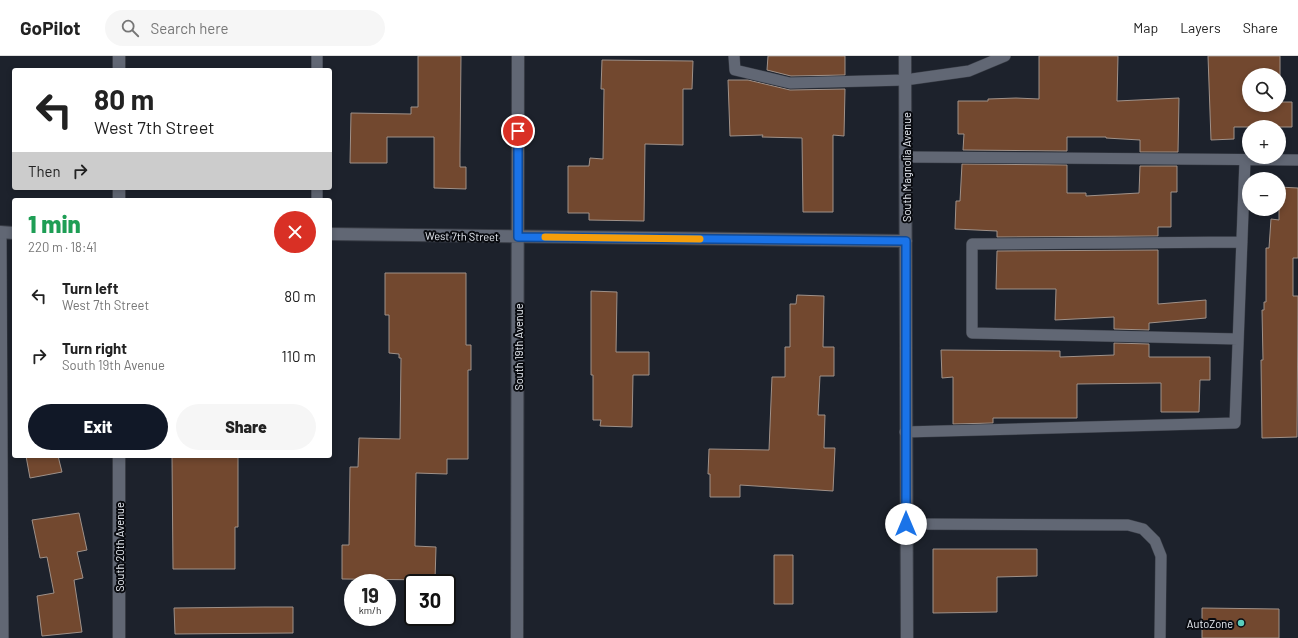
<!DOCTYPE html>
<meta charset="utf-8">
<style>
body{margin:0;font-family:Barlow,sans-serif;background:#f6f6f6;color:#222;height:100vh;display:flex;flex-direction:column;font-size:15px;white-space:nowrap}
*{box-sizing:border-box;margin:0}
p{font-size:13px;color:#767676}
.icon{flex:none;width:22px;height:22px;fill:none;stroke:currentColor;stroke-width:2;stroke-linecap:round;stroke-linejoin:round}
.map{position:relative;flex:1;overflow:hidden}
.drawer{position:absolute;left:12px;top:142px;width:320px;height:260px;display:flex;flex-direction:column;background:#fff;border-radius:4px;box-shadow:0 2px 6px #0003}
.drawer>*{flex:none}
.top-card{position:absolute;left:12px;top:12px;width:320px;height:122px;border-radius:4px;box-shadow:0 2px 6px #0003;background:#fff;color:#222;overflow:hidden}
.controls{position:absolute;left:1242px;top:12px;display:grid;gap:8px}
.controls a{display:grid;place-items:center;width:44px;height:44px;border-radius:50%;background:#fff;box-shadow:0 2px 6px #0003;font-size:20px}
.speed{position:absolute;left:344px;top:518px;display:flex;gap:8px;font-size:20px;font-weight:700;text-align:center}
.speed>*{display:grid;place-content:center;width:52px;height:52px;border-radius:50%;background:#fff;box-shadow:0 2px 6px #0003;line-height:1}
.speed small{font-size:10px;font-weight:400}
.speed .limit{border:2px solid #111;border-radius:6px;background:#fff;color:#111}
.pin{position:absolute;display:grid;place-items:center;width:34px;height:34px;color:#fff;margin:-17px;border:2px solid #fff;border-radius:50%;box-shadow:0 1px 4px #0007}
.me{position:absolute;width:44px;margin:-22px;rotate:0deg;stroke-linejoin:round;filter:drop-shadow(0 0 3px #0008)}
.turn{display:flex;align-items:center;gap:14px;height:84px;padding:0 16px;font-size:18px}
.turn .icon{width:52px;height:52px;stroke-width:2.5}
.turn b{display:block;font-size:28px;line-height:34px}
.then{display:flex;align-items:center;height:38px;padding:0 16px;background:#0003;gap:8px;font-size:15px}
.round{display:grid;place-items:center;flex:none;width:42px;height:42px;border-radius:21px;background:#f6f6f6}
.summary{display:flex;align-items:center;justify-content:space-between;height:68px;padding:0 16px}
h1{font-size:24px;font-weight:800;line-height:30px;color:#1e9e55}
.cta{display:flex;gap:8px;margin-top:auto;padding:8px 16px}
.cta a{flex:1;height:46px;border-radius:24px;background:#111827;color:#fff;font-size:16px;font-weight:800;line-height:46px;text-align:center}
.cta a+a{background:#f6f6f6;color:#222}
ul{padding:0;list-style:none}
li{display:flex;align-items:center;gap:12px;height:60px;padding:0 16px}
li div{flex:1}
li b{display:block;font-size:15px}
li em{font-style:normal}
header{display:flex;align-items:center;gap:24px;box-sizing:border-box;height:56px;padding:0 20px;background:#fff;border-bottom:1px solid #e0e0e0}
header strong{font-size:19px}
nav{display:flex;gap:22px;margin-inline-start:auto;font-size:14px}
.search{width:280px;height:36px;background:#f6f6f6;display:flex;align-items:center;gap:10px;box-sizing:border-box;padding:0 14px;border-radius:22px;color:#767676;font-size:15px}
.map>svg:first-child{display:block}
.building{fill:#72482f;stroke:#9f9189;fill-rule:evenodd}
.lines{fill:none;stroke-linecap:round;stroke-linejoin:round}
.lane-casing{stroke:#393d46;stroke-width:12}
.street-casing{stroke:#393d46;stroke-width:14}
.lane{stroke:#616774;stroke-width:11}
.street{stroke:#616774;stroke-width:12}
.route-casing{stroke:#114b97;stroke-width:10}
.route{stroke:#1a73e8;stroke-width:7}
.slow{stroke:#f59e0b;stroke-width:7}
.poi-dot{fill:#5acebd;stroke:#090b10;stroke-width:1.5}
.labels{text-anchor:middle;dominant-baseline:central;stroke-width:4;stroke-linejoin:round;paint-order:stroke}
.street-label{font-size:11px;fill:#ecf0f7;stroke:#090b10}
.poi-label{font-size:11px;fill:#ecf0f7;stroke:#090b10;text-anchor:end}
</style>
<header>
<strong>GoPilot</strong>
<div class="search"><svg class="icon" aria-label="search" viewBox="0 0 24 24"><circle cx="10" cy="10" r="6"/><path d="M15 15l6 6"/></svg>Search here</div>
<nav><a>Map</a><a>Layers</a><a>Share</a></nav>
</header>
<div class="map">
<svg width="1298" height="582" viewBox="0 0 1298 582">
<rect width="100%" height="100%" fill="#1d222c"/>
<path class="building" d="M418 0H461L460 97V111H466V133L434 132V81H387V107H350L351 57 411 58V51H418Z
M768 0H845V19L791 20 767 14Z
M1039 0H1118L1117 45 1179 42 1178 96H1140V84L1106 82V81H1067V95L963 94 964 78H958V45H988V43L1016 42 1039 43Z
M1208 0H1280V46H1292V71H1234V83L1211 84ZM1249 19H1279V49H1249Z
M602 4 693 5 692 33H683V89L645 88 644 165 589 164V157H568V110H589L590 102 603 103 604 33H601Z
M728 24H748L790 34 845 33 844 80 833 79V156H803L802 82 762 81 763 79 730 80Z
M962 108 1067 109V137H1086V140L1139 137 1140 110H1177V136H1171V171H1158V180L997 181V175L955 173 956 145H960Z
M1279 131 1298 132V202H1293V240H1298L1297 381 1262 382 1261 304H1263L1262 254H1264V246H1266V192H1269L1271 163 1279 164Z
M1158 194V248L1206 244V262L1149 267V274L1114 273V261L1055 264 1056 233H996L997 195Z
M385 217H466V289H471V314H468V403H447V418L416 417 415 490 436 491 435 524 342 523V489H349L350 411H358L359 382 400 383 401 302H399V298L389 297V259H385Z
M591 235 617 236 616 296H649V319H633L632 371 600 370 601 364H593V319H591Z
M797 239 824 240 823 291H834V320H820L818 359H825L824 392H835L833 435 740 429V441H710V418H708L709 393 769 394 772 321H785V291H790V248H796Z
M1114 287 1149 288V301H1210V324H1200L1199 356H1161V327L1077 328V362H993V367L953 368V321L942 322 941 294 1060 295V301L1114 299Z
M26 400H58L62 416 30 422Z
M172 400H238V471H235V513H173Z
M79 457 87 494 77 496 83 522 74 524 82 576 42 580 37 540 54 537 47 501 40 502 32 464Z
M933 493H1037V520L997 521V556L933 557Z
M774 499H793V548H774Z
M264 551H293V577L175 578 174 552Z
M1202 552 1279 553V582H1202Z"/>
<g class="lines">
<g class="lane-casing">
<path id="lane" d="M317 0V14
M734 0 735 14 790 27 905 24 969 15 1005 0
M905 101 1298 104
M317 132V144
M1 176 3 582
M1238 283 972 277V188L1242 186
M905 376 1235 367 1245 104
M906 468 1128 469 1143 473 1155 485 1161 500 1160 582"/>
</g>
<g class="street-casing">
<path id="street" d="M905 0 907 582
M119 14V0
M119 144V132
M0 176 14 177
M330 178 906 185
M119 582V400
M517 582 518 0"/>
</g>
<use href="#lane" class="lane"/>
<use href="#street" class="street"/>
</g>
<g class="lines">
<g class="route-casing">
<path id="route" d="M518 75V181L906 185V468"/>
</g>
<use href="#route" class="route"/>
<path class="slow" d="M545 181 700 183"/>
</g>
<circle class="poi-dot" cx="1241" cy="567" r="4"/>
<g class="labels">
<g class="street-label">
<text transform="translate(906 111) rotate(-90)">South Magnolia Avenue</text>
<text transform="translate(462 180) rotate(1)">West 7th Street</text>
<text transform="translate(518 291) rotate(-90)">South 19th Avenue</text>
<text transform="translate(119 491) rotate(-90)">South 20th Avenue</text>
</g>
<g class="poi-label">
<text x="1233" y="567">AutoZone</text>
</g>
</g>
</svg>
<div class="controls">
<a><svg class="icon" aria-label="search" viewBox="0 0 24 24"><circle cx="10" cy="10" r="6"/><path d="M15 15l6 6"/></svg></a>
<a>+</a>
<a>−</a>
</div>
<div class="speed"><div>19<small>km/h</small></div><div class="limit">30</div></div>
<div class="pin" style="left:518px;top:75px;background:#d93025"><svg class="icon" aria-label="arrive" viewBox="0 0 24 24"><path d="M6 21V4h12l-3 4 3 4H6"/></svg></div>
<svg class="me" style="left:906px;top:468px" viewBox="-20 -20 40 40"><circle r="19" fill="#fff"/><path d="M0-13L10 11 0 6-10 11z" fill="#1a73e8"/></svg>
<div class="top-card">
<div class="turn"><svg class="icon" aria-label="left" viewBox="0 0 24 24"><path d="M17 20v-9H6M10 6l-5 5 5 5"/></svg><div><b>80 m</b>West 7th Street</div></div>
<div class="then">Then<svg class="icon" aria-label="right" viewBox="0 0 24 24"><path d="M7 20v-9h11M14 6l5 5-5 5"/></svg></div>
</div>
<section class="drawer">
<div class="summary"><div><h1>1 min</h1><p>220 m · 18:41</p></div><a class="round" style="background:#d93025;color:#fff"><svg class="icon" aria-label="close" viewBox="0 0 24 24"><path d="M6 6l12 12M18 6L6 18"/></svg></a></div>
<ul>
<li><svg class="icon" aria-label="left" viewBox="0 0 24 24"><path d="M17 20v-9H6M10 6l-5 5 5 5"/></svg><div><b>Turn left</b><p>West 7th Street</p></div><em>80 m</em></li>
<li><svg class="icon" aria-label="right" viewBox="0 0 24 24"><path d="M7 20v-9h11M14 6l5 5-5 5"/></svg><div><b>Turn right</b><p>South 19th Avenue</p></div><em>110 m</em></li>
</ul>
<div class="cta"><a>Exit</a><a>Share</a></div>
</section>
</div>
